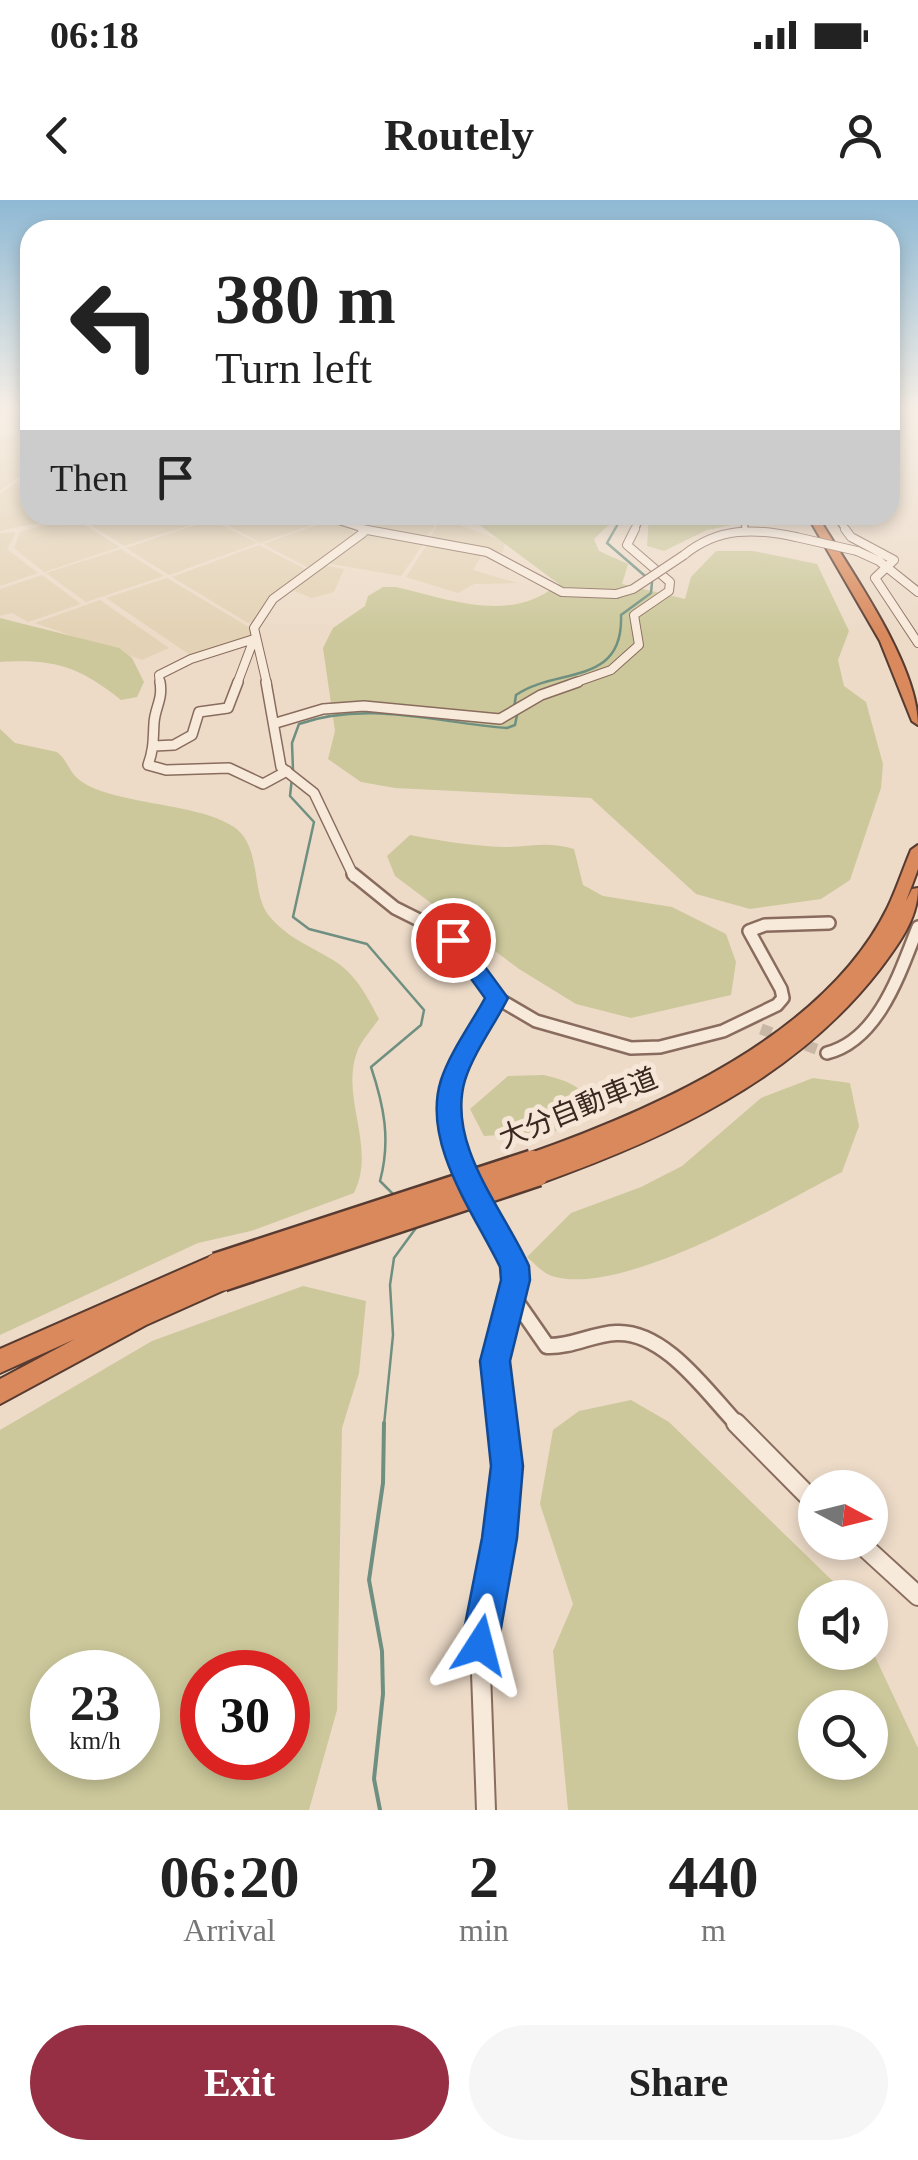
<!DOCTYPE html>
<meta charset="utf-8">
<style>
body{margin:0;font-family:"Times New Roman","Noto Sans JP",serif;background:#f6f6f6;color:#222;height:100vh;display:flex;flex-direction:column;font-size:38px;white-space:nowrap}
*{box-sizing:border-box;margin:0}
p{font-size:32px;color:#767676}
.icon{flex:none;width:55px;height:55px;fill:none;stroke:currentColor;stroke-width:2;stroke-linecap:round;stroke-linejoin:round}
.map{position:relative;height:1610px;overflow:hidden}
.drawer{display:flex;flex-direction:column;background:#fff;flex:1}
.drawer>*{flex:none}
.top-card{position:absolute;left:20px;top:20px;width:880px;height:305px;border-radius:30px;box-shadow:0 5px 15px #0003;background:#fff;color:#222;overflow:hidden}
.needle{width:65px;rotate:97deg}
.fabs{position:absolute;left:798px;top:1270px;display:grid;gap:20px}
.fabs a{display:grid;place-items:center;width:90px;height:90px;border-radius:50%;background:#fff;box-shadow:0 5px 15px #0003;font-size:50px}
.speed{position:absolute;left:30px;top:1450px;display:flex;gap:20px;font-size:50px;font-weight:700;text-align:center}
.speed>*{display:grid;place-content:center;width:130px;height:130px;border-radius:50%;background:#fff;box-shadow:0 5px 15px #0003;line-height:1}
.speed small{font-size:25px;font-weight:400}
.speed .limit{border:15px solid #d22;background:#fff;color:#111}
.pin{position:absolute;display:grid;place-items:center;width:85px;height:85px;color:#fff;margin:-42px;border:5px solid #fff;border-radius:50%;box-shadow:0 2px 10px #0007}
.me{position:absolute;width:110px;margin:-55px;rotate:9deg;stroke-linejoin:round;filter:drop-shadow(0 0 8px #0008)}
.turn{display:flex;align-items:center;gap:35px;height:210px;padding:0 30px;font-size:45px}
.turn .icon{width:130px;height:130px;stroke-width:2.5}
.turn b{display:block;font-size:70px;line-height:85px}
.then{display:flex;align-items:center;height:95px;padding:0 30px;background:#0003;gap:20px;font-size:38px}
.eta{display:flex;justify-content:space-evenly;align-items:center;height:170px;text-align:center}
.eta b{font-size:60px;font-weight:600;line-height:70px}
.cta{display:flex;gap:20px;margin-top:auto;padding:20px 30px}
.cta a{flex:1;height:115px;border-radius:60px;background:#962f44;color:#fff;font-size:40px;font-weight:600;line-height:115px;text-align:center}
.cta a+a{background:#f6f6f6;color:#222}
.status{display:flex;justify-content:space-between;align-items:center;height:70px;padding:0 50px;background:#fff;direction:ltr}
.status svg{height:28px;fill:currentColor}
header{display:flex;justify-content:space-between;align-items:center;height:130px;padding:0 30px;background:#fff;font-size:45px;font-weight:600}
.map>svg:first-child{display:block}
.farmland{fill:#e3d2b5}
.green{fill:#ccc89b;fill-rule:evenodd}
.lines{fill:none;stroke-linecap:round;stroke-linejoin:round}
.stream-far1{stroke:#6f9081;stroke-width:2.5}
.stream{stroke:#6f9081;stroke-width:4}
.minor-tunnel{stroke:#c9b7a6;stroke-width:11;stroke-dasharray:11 5;stroke-linecap:butt}
.minor-far5-casing{stroke:#896c5d;stroke-width:8}
.minor-far4-casing{stroke:#896c5d;stroke-width:10}
.minor-far3-casing{stroke:#896c5d;stroke-width:12}
.minor-far2-casing{stroke:#896c5d;stroke-width:16}
.minor-far1-casing{stroke:#896c5d;stroke-width:19}
.minor-casing{stroke:#896c5d;stroke-width:22}
.highway-casing{stroke:#573b31;stroke-width:4}
.minor-far5{stroke:#f8eadb;stroke-width:5}
.minor-far4{stroke:#f8eadb;stroke-width:8}
.minor-far3{stroke:#f8eadb;stroke-width:9}
.minor-far2{stroke:#f8eadb;stroke-width:11}
.minor-far1{stroke:#f8eadb;stroke-width:14}
.minor{stroke:#f8eadb;stroke-width:18}
.highway{fill:#d9895c;fill-rule:evenodd}
.minor-bridge-casing{stroke:#896c5d;stroke-width:10;stroke-linecap:butt}
.highway-bridge-casing{stroke:#573b31;stroke-width:26;stroke-linecap:butt}
.minor-bridge{stroke:#f8eadb;stroke-width:8}
.highway-bridge{stroke:#d9895c;stroke-width:21}
.route{fill:#1a73e8;stroke:#114b97;stroke-width:2.5}
.labels{text-anchor:middle;dominant-baseline:central;stroke-width:10;stroke-linejoin:round;paint-order:stroke}
.street-label{font-size:28px;fill:#3a2720;stroke:#f5e6d7}
</style>
<div class="status"><b>06:18</b><svg viewBox="0 0 49 12"><path d="M0 12V9h3v3zM5 12V6h3v6zM10 12V3h3v9zM15 12V0h3v12zM26 1h20v11H26zM47 4h2v5h-2z"/></svg></div>
<header><svg class="icon" aria-label="back" viewBox="0 0 24 24"><path d="M15 5l-7 7 7 7"/></svg>Routely<svg class="icon" aria-label="person" viewBox="0 0 24 24"><circle cx="12" cy="8" r="4"/><path d="M4 21q1-7 8-7t8 7"/></svg></header>
<div class="map">
<svg width="918" height="1610" viewBox="0 0 918 1610">
<rect width="100%" height="100%" fill="#eddbc8"/>
<path class="farmland" d="M30 226V268L0 291V239Z
M15 283 30 292V315L71 316 0 331V294Z
M202 315 209 319 124 346 76 316Z
M226 315H315L326 320 260 343 216 318Z
M387 315H432L434 327 424 340 366 332Z
M435 315H458L462 326 505 342 503 353 427 341 437 327Z
M72 317 120 347 44 372 14 348 20 332Z
M211 320 258 343 169 375 126 348Z
M328 321 360 334 309 368 263 344Z
M16 332 7 349 38 373 0 386V333Z
M369 335 397 340 424 343 401 376 326 363Z
M428 343 483 353 473 370 517 383 474 384 458 393 406 377Z
M259 345 307 370 268 402 256 421 248 423 172 377Z
M121 349 164 376 86 402 46 373Z
M323 365 344 369 334 392 312 398 294 391Z
M42 375 81 404 28 422 12 413 0 416V389Z
M167 378 252 429V438L193 457 106 398Z
M100 400 169 448 142 460 35 423Z"/>
<path class="green" d="M466 315H601L611 323 594 339 599 351 628 364 622 384 685 399 691 377 716 351H753L817 364 849 431 838 460 844 486 866 502 883 564 881 588 850 680 821 699 750 709 696 694 591 598 395 588 361 582 328 559 335 531 323 448 333 428 365 406 368 396 383 387H396C453 400 509 424 559 384Z
M649 315H780L707 330 664 351 647 346Z
M0 418 119 448 132 458 144 482 137 497 121 500C78 466 55 459 0 462Z
M0 529 15 543 57 552C66 559 68 568 75 576 102 605 196 601 234 627 263 647 250 694 270 717 288 738 310 746 333 760 355 773 367 796 379 819 372 829 361 841 357 852 340 898 377 947 354 993L251 1031 198 1043 0 1135Z
M410 635C442 641 472 646 504 647 530 647 548 641 574 649L583 685 603 696 672 707 726 734 736 762 731 795 631 818 576 804 519 769 395 676 387 656Z
M544 875C569 881 583 887 597 909L558 931 484 936 470 909 508 876Z
M813 878 850 883 859 926 842 972C778 1005 622 1098 552 1076 544 1074 534 1063 527 1057L571 1013 641 987 682 966 761 898Z
M303 1086 366 1101 359 1173 342 1228 337 1510 309 1610H0V1230L152 1141ZM52 1472H138V1558H52ZM202 1472H288V1558H202Z
M631 1200 669 1222 842 1390 846 1397 815 1398V1452H870V1446L918 1548V1610H568L553 1451 573 1404 540 1304 553 1230 579 1211ZM815 1508H870V1562H815Z"/>
<g class="lines">
<path class="stream-far1" d="M514 508 516 495C556 467 624 487 621 415L651 393 652 382 607 343 623 315
M293 570 292 543 299 524C367 500 438 523 507 528L515 525 517 515
M292 578 290 596 314 622 293 717 309 729 367 744 424 810 421 825 371 867C384 906 391 940 380 981L394 995
M384 1225 393 1135 390 1085 394 1058 416 1028"/>
<path class="stream" d="M380 1610 374 1579 383 1494 382 1451 369 1380 383 1283 384 1223"/>
<path class="minor-tunnel" d="M761 829 827 853"/>
<g class="minor-far5-casing">
<path id="minor-far5" d="M319 315 373 332
M744 315 745 330
M835 315 847 332
M634 332 642 315
M733 332H765"/>
</g>
<g class="minor-far4-casing">
<path id="minor-far4" d="M362 329 487 352 562 392 616 394
M845 329 851 337 894 360 875 378 918 443
M857 351 879 361 918 392
M684 355C718 327 755 328 796 337
M160 484 159 475 191 459 254 439
M237 484 254 439
M267 484 254 428 273 399 363 333
M571 484 611 470 639 445 634 415 669 391 670 382 627 345 635 329"/>
</g>
<g class="minor-far3-casing">
<path id="minor-far3" d="M160 482C163 500 155 507 154 523 153 540 154 548 148 565L166 570 229 568 263 584 287 571
M266 482 281 567 314 593 354 677
M276 523 323 509 364 506 500 519 541 495 578 482
M154 546 174 545 192 535 199 512 228 508 238 482"/>
</g>
<g class="minor-far2-casing">
<path id="minor-far2" d="M353 674 395 708 445 733 495 797 536 821 631 848 660 847 723 831 777 805 783 798 781 789 749 731 765 725 829 723
M827 853C879 840 900 772 918 727
M450 919 453 881 497 798"/>
</g>
<g class="minor-far1-casing">
<path id="minor-far1" d="M449 917 456 950 514 1066 515 1080 495 1161 502 1225
M513 1097 547 1146C572 1147 592 1134 616 1133 665 1130 708 1194 738 1225"/>
</g>
<g class="minor-casing">
<path id="minor" d="M736 1223 815 1303
M859 1342 918 1396
M486 1610 480 1445 500 1338 507 1266 502 1223"/>
</g>
<g class="highway-casing">
<path id="highway" d="M807 315H817C849 369 918 463 918 525L912 521 880 441Z
M918 645V669L906 701 912 689 918 688C918 719 898 745 880 769 794 880 667 938 538 984L531 981 528 975 531 969 525 967 522 961 525 955C653 910 825 836 888 707 897 688 903 669 911 650Z
M216 1054 224 1057 227 1064 224 1070 231 1073 234 1080 231 1087 146 1125 0 1204V1179L75 1139 0 1173V1149Z"/>
</g>
<use href="#minor-far5" class="minor-far5"/>
<use href="#minor-far4" class="minor-far4"/>
<use href="#minor-far3" class="minor-far3"/>
<use href="#minor-far2" class="minor-far2"/>
<use href="#minor-far1" class="minor-far1"/>
<use href="#minor" class="minor"/>
<use href="#highway" class="highway"/>
<g class="minor-bridge-casing">
<path id="minor-bridge" d="M796 337 857 351
M616 394 633 389 684 355"/>
</g>
<g class="highway-bridge-casing">
<path id="highway-bridge" d="M216 1064 532 961
M223 1080 538 975"/>
</g>
<use href="#minor-bridge" class="minor-bridge"/>
<use href="#highway-bridge" class="highway-bridge"/>
</g>
<linearGradient id="sky" x2="0" y2="1"><stop stop-color="#8eb9d4"/><stop offset="0.48" stop-color="#f7efe6"/><stop offset="1" stop-color="#f7efe6" stop-opacity="0"/></linearGradient>
<rect width="918" height="435" fill="url(#sky)"/>
<path class="route" d="M453 732 461 734 508 798C495 824 474 852 465 880 446 945 504 1010 529 1066L530 1080 510 1161 523 1266 517 1338 498 1445 492 1458 480 1463 467 1458 461 1445 482 1338 491 1266 480 1161 501 1080 500 1067C474 1013 421 943 441 880 450 852 471 824 485 798L443 740Z"/>
<g class="labels">
<g class="street-label">
<text transform="translate(578 908) rotate(-22)">大分自動車道</text>
</g>
</g>
</svg>
<div class="fabs">
<a><svg class="needle" viewBox="-14 -14 28 28"><path d="M0-13l5 13h-10z" fill="#e53935"/><path d="M0 13l5-13h-10z" fill="#767676"/></svg></a>
<a><svg class="icon" aria-label="sound" viewBox="0 0 24 24"><path d="M4 9h4l5-4v14l-5-4H4zM17 9q2 3 0 6"/></svg></a>
<a><svg class="icon" aria-label="search" viewBox="0 0 24 24"><circle cx="10" cy="10" r="6"/><path d="M15 15l6 6"/></svg></a>
</div>
<div class="speed"><div>23<small>km/h</small></div><div class="limit">30</div></div>
<div class="pin" style="left:453px;top:740px;background:#d93025"><svg class="icon" aria-label="arrive" viewBox="0 0 24 24"><path d="M6 21V4h12l-3 4 3 4H6"/></svg></div>
<svg class="me" style="left:480px;top:1445px" viewBox="-20 -20 40 40"><path d="M0-17L14 15 0 8-14 15z" fill="#1a73e8" stroke="#fff" stroke-width="4"/></svg>
<div class="top-card">
<div class="turn"><svg class="icon" aria-label="left" viewBox="0 0 24 24"><path d="M17 20v-9H6M10 6l-5 5 5 5"/></svg><div><b>380 m</b>Turn left</div></div>
<div class="then">Then<svg class="icon" aria-label="arrive" viewBox="0 0 24 24"><path d="M6 21V4h12l-3 4 3 4H6"/></svg></div>
</div>
</div>
<section class="drawer">
<div class="eta">
<div><b>06:20</b><p>Arrival</p></div>
<div><b>2</b><p>min</p></div>
<div><b>440</b><p>m</p></div>
</div>
<div class="cta"><a>Exit</a><a>Share</a></div>
</section>
